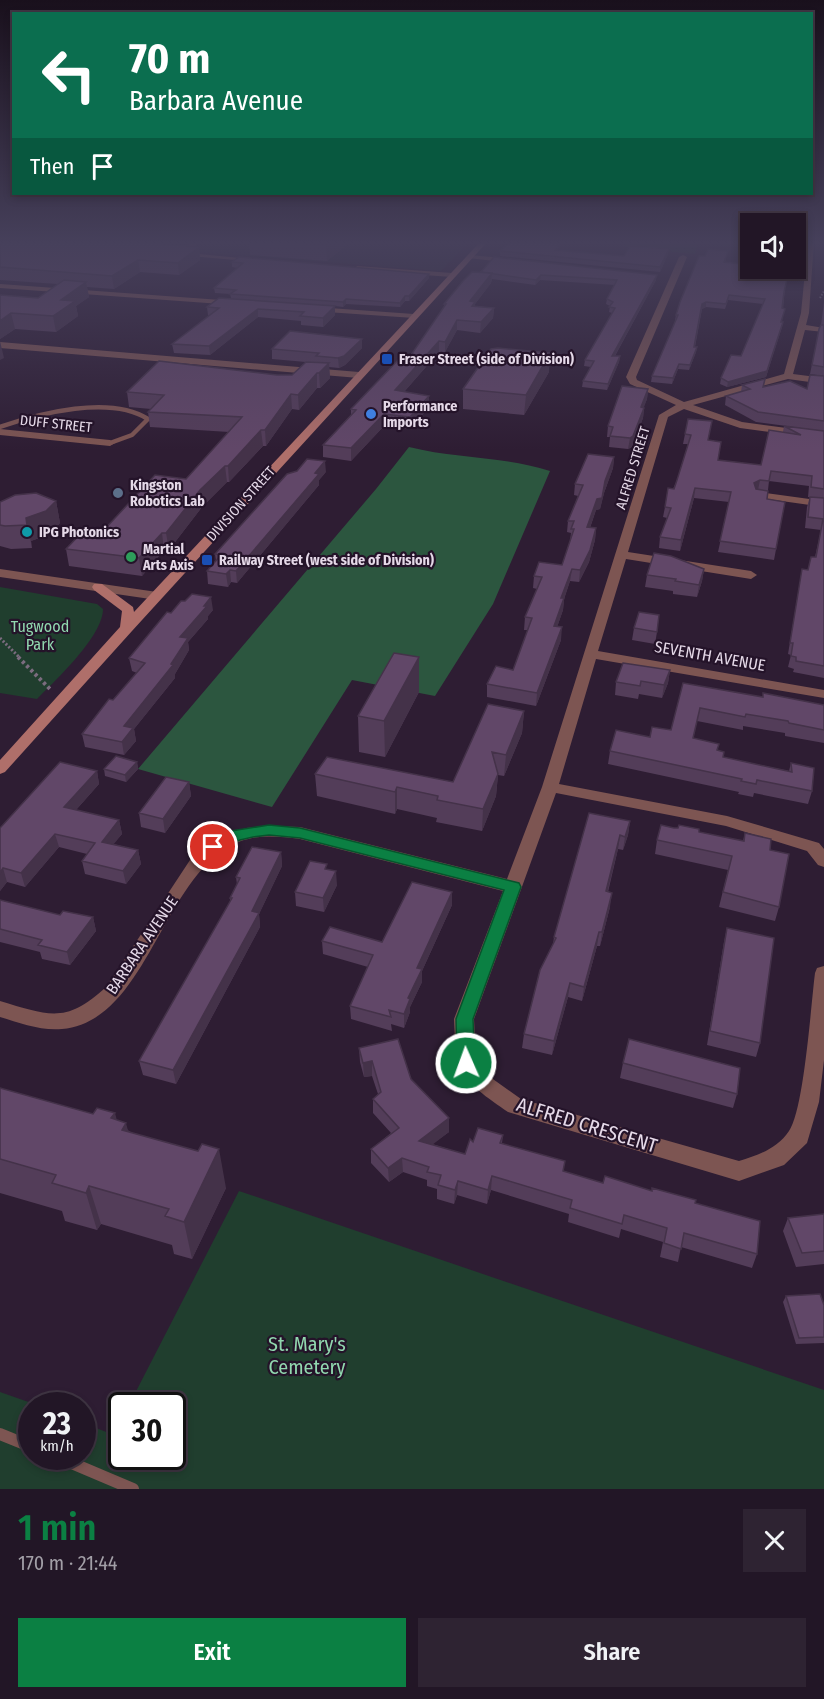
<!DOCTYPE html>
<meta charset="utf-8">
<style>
body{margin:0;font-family:"Fira Sans Condensed",sans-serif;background:#2e2332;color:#f1f3f6;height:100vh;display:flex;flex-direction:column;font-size:22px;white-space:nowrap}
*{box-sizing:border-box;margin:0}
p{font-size:20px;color:#a29fa7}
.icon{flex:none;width:33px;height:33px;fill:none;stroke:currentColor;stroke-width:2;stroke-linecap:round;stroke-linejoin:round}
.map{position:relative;height:1489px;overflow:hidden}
.sheet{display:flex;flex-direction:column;background:#221626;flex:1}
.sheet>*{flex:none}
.banner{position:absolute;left:12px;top:12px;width:801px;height:183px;border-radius:0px;box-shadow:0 3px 9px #0003,0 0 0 2px #3f3543;background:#0b6e4f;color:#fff;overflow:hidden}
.controls{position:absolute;left:740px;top:213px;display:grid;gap:12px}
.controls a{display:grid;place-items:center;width:66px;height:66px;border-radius:0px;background:#221626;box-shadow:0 3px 9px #0003,0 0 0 2px #3f3543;font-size:30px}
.speed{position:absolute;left:18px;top:1392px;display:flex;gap:12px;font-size:30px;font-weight:700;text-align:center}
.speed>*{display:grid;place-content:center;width:78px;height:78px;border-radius:50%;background:#221626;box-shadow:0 3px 9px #0003,0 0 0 2px #3f3543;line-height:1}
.speed small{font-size:15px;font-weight:400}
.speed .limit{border:3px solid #111;border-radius:9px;background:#fff;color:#111}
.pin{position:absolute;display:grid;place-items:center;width:51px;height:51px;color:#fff;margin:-26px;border:3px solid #fff;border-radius:50%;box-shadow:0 2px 6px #0007}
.me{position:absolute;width:66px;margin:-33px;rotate:358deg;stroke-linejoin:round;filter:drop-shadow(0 0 4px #0008)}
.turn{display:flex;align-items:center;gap:21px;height:126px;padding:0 18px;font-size:27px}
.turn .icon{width:78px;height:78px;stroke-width:2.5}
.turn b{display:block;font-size:42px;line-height:51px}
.then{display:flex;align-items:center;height:57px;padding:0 18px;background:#0003;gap:12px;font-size:22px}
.round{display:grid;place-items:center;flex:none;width:63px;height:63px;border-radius:0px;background:#2e2332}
.head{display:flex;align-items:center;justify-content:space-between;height:102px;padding:0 18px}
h1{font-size:36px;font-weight:600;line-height:45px;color:#0b8043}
.cta{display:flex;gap:12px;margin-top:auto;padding:12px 18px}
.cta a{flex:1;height:69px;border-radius:0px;background:#0b8043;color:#fff;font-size:24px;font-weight:600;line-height:69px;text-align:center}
.cta a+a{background:#2e2332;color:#f1f3f6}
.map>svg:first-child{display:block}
.education{fill:#2d2939}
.green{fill:#203e2e}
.forest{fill:#2c563f}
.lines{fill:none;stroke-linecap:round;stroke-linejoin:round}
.path-far2{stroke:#7b6c7f;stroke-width:2;stroke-dasharray:1.5 1.5;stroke-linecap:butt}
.path-far1{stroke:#7b6c7f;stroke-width:3;stroke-dasharray:2 2;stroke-linecap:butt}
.path{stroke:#7b6c7f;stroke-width:4;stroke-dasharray:3 3;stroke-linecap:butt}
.service-far1{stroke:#7d5552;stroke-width:4.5}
.service{stroke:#7d5552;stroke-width:12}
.minor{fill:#7d5552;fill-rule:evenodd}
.tertiary{fill:#7d5552;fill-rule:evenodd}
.secondary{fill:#af6f6a;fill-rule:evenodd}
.wall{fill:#533d59}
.shaded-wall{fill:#443249}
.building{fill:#614768;stroke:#443249;stroke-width:1.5}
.route{fill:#0b8043;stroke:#07532c;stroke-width:1.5}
.transit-dot{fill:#1a4fb4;stroke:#241329;stroke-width:2}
.shop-dot{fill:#3f7fe0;stroke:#241329;stroke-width:2}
.service-dot{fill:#5c6f8a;stroke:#241329;stroke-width:2}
.culture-dot{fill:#0f9aa8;stroke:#241329;stroke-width:2}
.leisure-dot{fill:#2e9e5b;stroke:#241329;stroke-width:2}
.labels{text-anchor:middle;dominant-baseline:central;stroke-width:4.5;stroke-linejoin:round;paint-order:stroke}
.far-poi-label{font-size:14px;font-weight:bold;fill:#e5d9e8;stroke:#241329;text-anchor:start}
.far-street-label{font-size:14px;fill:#e5d9e8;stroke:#241329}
.park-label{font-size:16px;fill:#91d8af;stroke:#241329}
.street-label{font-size:16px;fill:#e5d9e8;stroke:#241329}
.near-street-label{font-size:20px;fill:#e5d9e8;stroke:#241329}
.near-park-label{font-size:20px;fill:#91d8af;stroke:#241329}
</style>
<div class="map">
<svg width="824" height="1489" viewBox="0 0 824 1489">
<rect width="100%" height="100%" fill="#2e1d33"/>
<path class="education" d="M206 241H470L441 271 194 252Z"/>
<path class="green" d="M627 241H731L729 246 698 243 695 254 624 247Z
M0 587 97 604 103 609C103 636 56 680 37 699L0 693Z
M239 1191 824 1390V1489H0V1392L37 1405 32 1406V1456H82L83 1423 114 1435 121 1421 122 1456H172V1406L129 1405Z"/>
<path class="forest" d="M409 447C456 459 505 456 550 471L493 604 435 696 352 680 272 807 138 769 376 489Z"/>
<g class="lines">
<path class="path-far2" d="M820 298 824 291"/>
<path class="path-far1" d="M0 638 20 658"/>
<path class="path" d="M18 657 51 690"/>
<path class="service-far1" d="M0 427C40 413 110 395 148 419L132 435 110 443"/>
<path class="service" d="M0 1434 32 1447
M55 1456 133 1489"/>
<path class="minor" d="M193 241H200L188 253 262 260 258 262 178 255V253Z
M808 241H814L809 313 806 325 824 328V332L805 330 793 374 824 378V384L788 379 693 405 742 422 824 433V439L740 428 684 409 668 417 628 552 751 571 757 575 751 579 626 559 598 651 824 690V698L596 659 559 784 727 816 819 843 824 849V867L818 865 807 851 726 826 556 793 474 1019 476 1060 490 1077 521 1099 739 1161C758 1155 777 1149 789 1131 804 1110 811 1004 815 973L817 968 824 966V1060L819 1102 807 1143 784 1165 739 1181 508 1112C488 1098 467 1085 456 1063L454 1019 503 891 300 839C281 837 260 834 241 841 162 870 150 1021 62 1029 41 1031 20 1023 0 1017V1001C50 1016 67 1024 107 986L192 857 216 839 246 828 271 826 300 827 507 879 542 787 659 415 676 405 630 384 626 377 679 257 683 255 687 257 636 377 637 380 684 402 784 374 801 313Z
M470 255 512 259 516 261 512 263 468 258Z
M357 266 452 273 456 275 452 277 354 270Z
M0 284 235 301 239 303 235 305 0 288Z
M315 307 414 314 418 316 414 318 312 311V307Z
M0 342 359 372 363 375 359 378 0 348Z
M0 429 110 440 115 443 110 446 0 435Z
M758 492 824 501V507L754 497 753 495Z"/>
<path class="tertiary" d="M0 569 157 592 163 596 157 600 0 577Z"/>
<path class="secondary" d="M481 241H488L132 631 5 772 0 774V760L120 627 122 611 94 590 92 587 94 584H102L133 607 134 612Z"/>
</g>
<path class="wall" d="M0 241H166L161 244 199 247 200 260 179 275 140 272 114 289 87 287 89 297 76 306 78 316 56 332 15 329 0 339V295L38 298 58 284 0 280Z
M249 241H351L327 261 250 255Z
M558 250 624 256 668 254 660 272 500 256V251Z
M728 251 725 262 786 275 782 322H783L782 327 766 377 727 387 720 384 721 378 741 356 763 304 728 300 725 309 706 307 702 309 695 347H697L696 352 689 370 678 369 672 384 651 382 652 376 676 320H675L676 315 705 256Z
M232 262 429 278 409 301H405L400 307 346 304 343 307 335 306V315L323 327 301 325V321L258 317 210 355 174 353 172 344 209 316 208 315 207 307 231 298 230 294 215 293 214 288 238 268 232 267Z
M472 272 656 280 615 356H620L619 362 607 390 582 387 583 381 591 367 584 366 585 360 612 313 609 312 610 306 606 304 607 299 615 285 540 280 535 285 492 279 491 283 475 304V306L494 308 493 318 480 333 457 330 445 352H439L404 392 429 396V407L410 429 384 426 351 461 323 457V445L351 415V409L409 358 444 307V304Z
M824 302V376L810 374 819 329 821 325Z
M362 348 345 365 339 368 329 367 330 378 320 388H317L299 410 292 409 266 446H263L229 482H227L202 507 169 550H164L142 576 69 566 66 549 102 532 186 479 229 432 150 427 148 412 151 409 129 407 127 392 277 375H292L306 362 272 359V349Z
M549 372 524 415 463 409V389Z
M824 376V431L756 422 725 405 726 396 741 392 742 385 765 379 763 387 807 389Z
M648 389 647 399 643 408H644L643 418 632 447 628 449 609 447 610 437H607L608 426Z
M688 419 709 440 718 460 761 465 783 432 784 426 824 431V678L793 672 794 669 788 667 791 655 788 654 802 569 808 570 815 557 821 530 805 528 807 507 810 497H808L809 486 769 481 767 499 785 502 774 560 718 552 729 502 694 498 680 551 659 548 660 537 667 518 663 517 665 507 677 480 688 444H683Z
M614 457 613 468 604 493 600 509 596 510 590 528H596L595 540 589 562 579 582 570 581 564 599 563 610 557 627 561 640 536 706 487 697V684L513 670 528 630H524L525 617 537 589 533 588 534 576 562 565 570 541 571 533 567 532 568 521 578 496 574 495 575 484Z
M326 472 319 480V485L237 583 231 582 228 587 208 584 207 571 216 561 215 554Z
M56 501 60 523 50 534 31 541 32 548 11 549 0 546V502Z
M704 569 702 581 697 597 673 594V591L645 587 647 575Z
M213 610 208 616V619L188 642 189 650 175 674V678L134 729 136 741 124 755 85 747 82 734 137 673 132 671 129 658 171 613Z
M634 628 657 632 655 644 632 640Z
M419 657V692L385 757 359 752 358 716Z
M670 670 668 683 662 698 639 694 638 699 615 695 616 682Z
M683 683 763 697 824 705V743L785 736V733L743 726V730L697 721 693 739 718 751 723 757 789 771 791 763 812 791 808 804 754 793 753 797 738 794 739 792 608 764 610 751 671 730Z
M524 711 522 733 504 776 498 775 496 796 482 831 436 822 437 818 397 809 395 814 317 796 315 774 453 782Z
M137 762 138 769 126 782 105 776 104 769Z
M97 771 99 784 76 810 119 820 122 834 113 844 138 850 141 864 126 884 85 874 82 861 87 854 59 847 25 887 7 882 0 891V828Z
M189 782 191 796 165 833 141 827 139 813Z
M630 821 628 835 623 850 618 849 608 892 610 907 600 946H597L582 1001 568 997 552 1055 522 1048 524 1034 553 944 554 937Z
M674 828 743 841 745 833 770 850 779 907 775 921 719 907 728 870 655 854 657 840Z
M281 852 282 866 259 914 260 927 176 1084 143 1075 139 1061 230 902V898L237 885 236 877Z
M327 869 337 885 324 912 296 906 295 892Z
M452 892V905L422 971V982L410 1007V1012L404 1028 391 1024 392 1031 351 1019 350 1006 368 967 323 954 322 941 382 942Z
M0 900 60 915 93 917 96 931 70 965 42 959 40 952 0 942Z
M727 928 760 1043 756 1057 707 1045 724 942Z
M359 1048 411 1079 449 1118V1132L432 1144 465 1154 473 1142 503 1135 502 1143 564 1171 603 1183 652 1191 695 1203 757 1254 752 1268 681 1247 678 1262 660 1257 663 1242 621 1229 619 1238 568 1222 569 1214 491 1190 487 1204 457 1195 454 1204 437 1199V1189L427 1186V1180L403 1172 389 1182 371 1163V1149L391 1133 373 1113V1099L378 1094 372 1076 364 1077 360 1062Z
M623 1063 737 1094 733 1108 620 1078Z
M0 1088 93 1114 117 1120 129 1131 226 1188 192 1259 174 1254 172 1245 101 1224 97 1230 65 1221 62 1211 0 1193Z
M824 1214V1264L796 1267 783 1231 788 1218Z
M786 1296 824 1305V1343L796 1344 783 1302Z"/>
<path class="shaded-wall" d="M154 241H166L155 248Z
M331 241H351L327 261 326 245Z
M562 241H565L554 254 555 250Z
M199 247 200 260 179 275 178 263Z
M669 249 668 254 660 272V267Z
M138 260 140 272 114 289 112 276Z
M492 273 491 283 475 304V312L470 301Z
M429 274V278L409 301V296Z
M541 275 540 280 535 285 536 280Z
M657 275 656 280 612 361V356Z
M86 282 89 297 76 306 78 316 56 332 53 316 61 300Z
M405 296V301L400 307V303Z
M346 299V304L343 307V302Z
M706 302V307L702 309V304Z
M335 306V315L323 327V318Z
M494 308 493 318 480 333 481 322Z
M258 309V317L210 355 209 346Z
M11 313 15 329 0 339V321Z
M457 320V330L445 352V342Z
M783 322 766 377 727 387 728 382Z
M362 339V348L345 365 339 368 338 358Z
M0 341 4 358 0 360Z
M439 341V352L395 402V390Z
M697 347 696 352 689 370 690 365Z
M550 353 549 372 524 415 526 395Z
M620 356 619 362 607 390 608 384Z
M329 363 330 378 320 388 319 373Z
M679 364 678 369 672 384 673 378Z
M317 373V388L299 410 298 395Z
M648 389 647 399 640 418 641 407Z
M291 394 292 409 266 446 265 430Z
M429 396V407L410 429V417Z
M644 408 643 418 632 447 628 449 630 438Z
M384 414V426L351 461V448Z
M261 430 263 446 229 482 228 466Z
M614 457 613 468 604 493 600 509 596 510 586 539 587 527 597 499Z
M325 461 326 472 319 480V485L237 583 236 571Z
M225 466 227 482 202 507 169 550 166 533 200 490Z
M760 480 758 490 752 493 754 483Z
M695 488 694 498 680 551 681 540Z
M56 501 60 523 50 534 31 541 32 548 26 518Z
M596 528 595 540 589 562 579 582 580 570Z
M162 533 164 550 142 576 139 558Z
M572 569 570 581 564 599 563 610 553 639 554 626 561 598Z
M704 569 702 581 697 597 699 585Z
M230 570 231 582 228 587 226 574Z
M211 597 213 610 208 616V619L188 642 189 650 175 674V678L134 729 136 741 124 755 122 742 124 726 171 664 180 637Z
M562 627 561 640 536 706 537 693Z
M419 657V692L385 757 384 721Z
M670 670 668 683 662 698 664 685Z
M524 711 522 733 504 776 506 755Z
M137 762 138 769 126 782 125 775Z
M97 771 99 784 67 820 64 807Z
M498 774 496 796 482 831 483 809Z
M189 782 191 796 165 833 163 819Z
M397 787V809L395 814V792Z
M119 820 122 834 105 855 102 842Z
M630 821 628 835 623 850 625 837Z
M55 834 59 847 25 887 21 873Z
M620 835 618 849 604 905 606 891Z
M138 850 141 864 126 884 123 871Z
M281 852 282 866 259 914 260 927 176 1084 173 1070Z
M3 868 7 882 0 891V873Z
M336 871 337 885 324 912 323 898Z
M452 892V905L422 971V982L410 1007V1012L404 1028V1014L417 968Z
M612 893 610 907 600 946 602 932Z
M93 917 96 931 70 965 67 952Z
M599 932 597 946 582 1001 584 987Z
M570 983 568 997 552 1055 554 1041Z
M372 1061V1076L364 1077 363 1063Z
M115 1113 125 1151 111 1118Z
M449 1118V1132L419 1155V1141Z
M126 1123 136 1161 122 1130Z
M219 1149 226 1188 192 1259 184 1222Z
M402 1158 403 1172 389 1182 388 1168Z
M492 1176 491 1190 487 1204 488 1190Z
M458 1181 457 1195 454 1204 455 1190Z
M89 1186 101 1224 97 1230 86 1193Z"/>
<path class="building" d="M0 241H127L199 247 178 263 138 260 112 276 0 267Z
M278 241H331L326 245Z
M511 241H562L555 250 624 256 630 246 669 249 660 267 500 251Z
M708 249 728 251 724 262 750 265V268H787L785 275H788L784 292 782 308 785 309 781 322H783L767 371 728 382 721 378 731 355 741 356 765 299 729 295 726 304 706 302 702 304 694 347H697L690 365 679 364 673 378 652 376 678 315H676L680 302 699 256H705Z
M239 257 429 274 409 296H405L400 303 346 299 343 302 230 294 236 290 214 288 243 263 232 262Z
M494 257 657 275 612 356H620L608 384 583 381 594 361 585 360 615 308 609 307 613 302 607 299 617 280 541 275 536 280 481 272Z
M472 272 492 273 470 301 475 302 472 306 494 308 481 322 457 320 445 342 439 341 395 390 429 396 410 417 384 414 351 448 323 445 356 410 351 409 401 357 409 358 446 304H444L463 281Z
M64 280 86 282 61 300 75 301 53 316 11 313 0 321V295L38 298Z
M219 298 335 306 323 318 300 316 304 312 258 309 209 346 172 344 219 308 207 307Z
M821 325H824V367L812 365 819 329Z
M290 331 362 339 344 356 338 358 316 356 319 353 272 349Z
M498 348 550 353 526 395 463 389 491 349Z
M159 361 277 375H292L306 362 329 363 319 373H317L298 395 291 394 265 430H261L228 466H225L200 490 166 533H162L139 558 66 549 84 530 102 532 155 475 186 479 242 417 148 412 164 395 127 392Z
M810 375 824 376V421L758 412 726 396 750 389 742 385 765 379 763 387 790 381 807 389Z
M622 386 648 389 641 407 644 408 633 436 630 438 610 436 613 427 608 426Z
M688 419 712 421 708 440 721 442 718 460 761 465 769 430 801 435 784 426 824 431V489L811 487 812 476 771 471 769 481 760 480 754 483 756 489 768 491 767 499 785 502 776 549 720 541 731 492 695 488 681 540 660 537 671 508 665 507 668 488 674 489 677 480 691 435 685 434Z
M588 454 614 457 605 481 602 498 597 499 587 527 596 528 590 550 580 570 572 569 561 598H564L554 626 562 627 537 693 487 684 496 666 513 670 532 618 525 617 542 577 534 576 539 562 562 565 574 529H571L574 521H568L583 485 575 484Z
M307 459 325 461 315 473 319 474 236 571 230 570 226 574 207 571 221 555 215 554 287 474 297 471Z
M36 493 56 501 46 511 26 518 27 525 5 526 0 525V502L15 495Z
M810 497 824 498V666L796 661V657L791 656 793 643H790L802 569 808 570 811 557H816L823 519 808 517Z
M654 553 671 556 704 569 699 585 675 581 676 579 647 575Z
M192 594 211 597 204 606H207L180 637 188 638 171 664 173 665 124 726 133 728 122 742 82 734 109 699 113 700 145 663 129 658 167 612 171 613 181 601H185Z
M639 612 659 615 657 632 634 628Z
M394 653 419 657 384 721 358 716Z
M623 663 670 670 664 685 641 681 640 686 616 682Z
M683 683 763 697V693L824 705V730L789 723 788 721 746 714 745 717 700 708 693 738 719 744 717 750 724 752 723 757 792 772 791 763 814 768 812 791 757 780 756 784 741 781 742 779 610 751 616 730 650 737 652 727 671 730Z
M488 704 524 711 506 755 492 752 498 774 483 809 437 800 438 796 397 787 395 792 315 774 327 757 453 782Z
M116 756 137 762 125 775 104 769Z
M60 762 97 771 64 807 119 820 102 842 138 850 123 871 82 861 95 843 55 834 21 873 3 868 0 873V828Z
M166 777 189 782 163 819 139 813Z
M589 813 630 821 625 837 620 835 606 891 612 893 602 932H599L584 987 570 983 554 1041 524 1034 540 970 556 938 554 937Z
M661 825 674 828H678L679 825 699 829V832L744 841 745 833 771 839 770 850 789 854 779 907 723 892 732 856 657 840Z
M252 847 281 852 252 911 259 913 173 1070 139 1061 232 898H230L240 878 236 877Z
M310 861 327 864 325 869 336 871 323 898 295 892Z
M412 882 452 892 417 968 422 969 408 998 410 999 404 1014 389 1010 391 1017 350 1006 373 955 322 941 330 927 382 942Z
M0 900 60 915 63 911 93 917 67 952 38 945 42 940 0 929Z
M727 928 774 938 760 1043 710 1031Z
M398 1039 411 1079 449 1118 419 1141 465 1154 470 1139 473 1142 478 1128 503 1135 500 1143 565 1161 563 1171 603 1183 605 1176 652 1191V1188L696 1200 695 1203 760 1221 757 1254 684 1233 681 1249 664 1243 667 1228 624 1215 622 1224 570 1208 572 1200 492 1176 488 1190 458 1181 455 1190 438 1185 441 1175 427 1172 429 1167 402 1158 388 1168 371 1149 399 1128 373 1099 381 1092 372 1061 363 1063 359 1048Z
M629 1039 740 1068 737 1094 623 1063Z
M0 1088 93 1114 97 1108 115 1113 111 1118 126 1123 122 1130 198 1151 202 1144 219 1149 184 1222 165 1216 169 1209 89 1186 86 1193 52 1183 56 1175 0 1159Z
M824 1214V1251L802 1253 788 1218Z
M820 1294 824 1305V1337L799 1338 786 1296Z"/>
<linearGradient id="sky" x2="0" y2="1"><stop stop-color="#19101c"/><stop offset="0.54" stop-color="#46405b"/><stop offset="1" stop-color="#46405b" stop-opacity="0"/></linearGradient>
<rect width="824" height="450" fill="url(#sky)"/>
<path class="route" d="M269 825 300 828 519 883 521 887 473 1019 475 1063 473 1068 466 1071 460 1068 457 1063 456 1019 504 890 300 838 269 835 253 837 240 840 213 852 205 847 208 843 231 831Z"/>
<g class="transit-dot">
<rect x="381" y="353" width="12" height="12" rx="3"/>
<rect x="201" y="554" width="12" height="12" rx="3"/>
</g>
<circle class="shop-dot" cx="371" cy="414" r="6"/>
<circle class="service-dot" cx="118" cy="493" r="6"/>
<circle class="culture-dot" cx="27" cy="532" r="6"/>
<circle class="leisure-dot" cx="131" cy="557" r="6"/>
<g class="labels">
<g class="far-poi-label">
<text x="399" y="359">Fraser Street (side of Division)</text>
<text x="383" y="406">Performance<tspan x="383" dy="16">Imports</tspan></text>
<text x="130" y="485">Kingston<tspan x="130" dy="16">Robotics Lab</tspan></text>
<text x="39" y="532">IPG Photonics</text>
<text x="143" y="549">Martial<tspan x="143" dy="16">Arts Axis</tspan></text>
<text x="219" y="560">Railway Street (west side of Division)</text>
</g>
<g class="far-street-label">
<text transform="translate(56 424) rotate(6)">DUFF STREET</text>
<text transform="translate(633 468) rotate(-73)">ALFRED STREET</text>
<text transform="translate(241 504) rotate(-48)">DIVISION STREET</text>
</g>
<g class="park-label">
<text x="40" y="626">Tugwood<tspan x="40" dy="18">Park</tspan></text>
</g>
<g class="street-label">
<text transform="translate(710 656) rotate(10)">SEVENTH AVENUE</text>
<text transform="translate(142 945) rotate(-56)">BARBARA AVENUE</text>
</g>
<g class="near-street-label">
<text transform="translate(587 1125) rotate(17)">ALFRED CRESCENT</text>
</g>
<g class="near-park-label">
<text x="307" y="1344">St. Mary's<tspan x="307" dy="23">Cemetery</tspan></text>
</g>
</g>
</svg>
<div class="controls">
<a><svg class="icon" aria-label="sound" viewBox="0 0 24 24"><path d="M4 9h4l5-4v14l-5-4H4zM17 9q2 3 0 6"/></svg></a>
</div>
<div class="speed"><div>23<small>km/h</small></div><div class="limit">30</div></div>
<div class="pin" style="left:213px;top:847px;background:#d93025"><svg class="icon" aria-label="arrive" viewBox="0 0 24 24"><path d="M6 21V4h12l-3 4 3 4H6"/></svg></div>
<svg class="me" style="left:466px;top:1063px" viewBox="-20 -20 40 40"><circle r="17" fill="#0b8043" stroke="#fff" stroke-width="3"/><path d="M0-11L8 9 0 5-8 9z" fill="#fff"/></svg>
<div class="banner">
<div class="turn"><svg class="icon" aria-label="left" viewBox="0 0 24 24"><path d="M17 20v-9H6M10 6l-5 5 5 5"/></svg><div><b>70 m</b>Barbara Avenue</div></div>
<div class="then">Then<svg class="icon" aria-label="arrive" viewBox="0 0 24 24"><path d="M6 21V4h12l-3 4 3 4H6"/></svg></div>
</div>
</div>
<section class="sheet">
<div class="head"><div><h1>1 min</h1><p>170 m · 21:44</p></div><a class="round"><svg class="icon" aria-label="close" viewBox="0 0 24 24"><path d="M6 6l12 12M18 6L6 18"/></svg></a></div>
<div class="cta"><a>Exit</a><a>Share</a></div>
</section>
